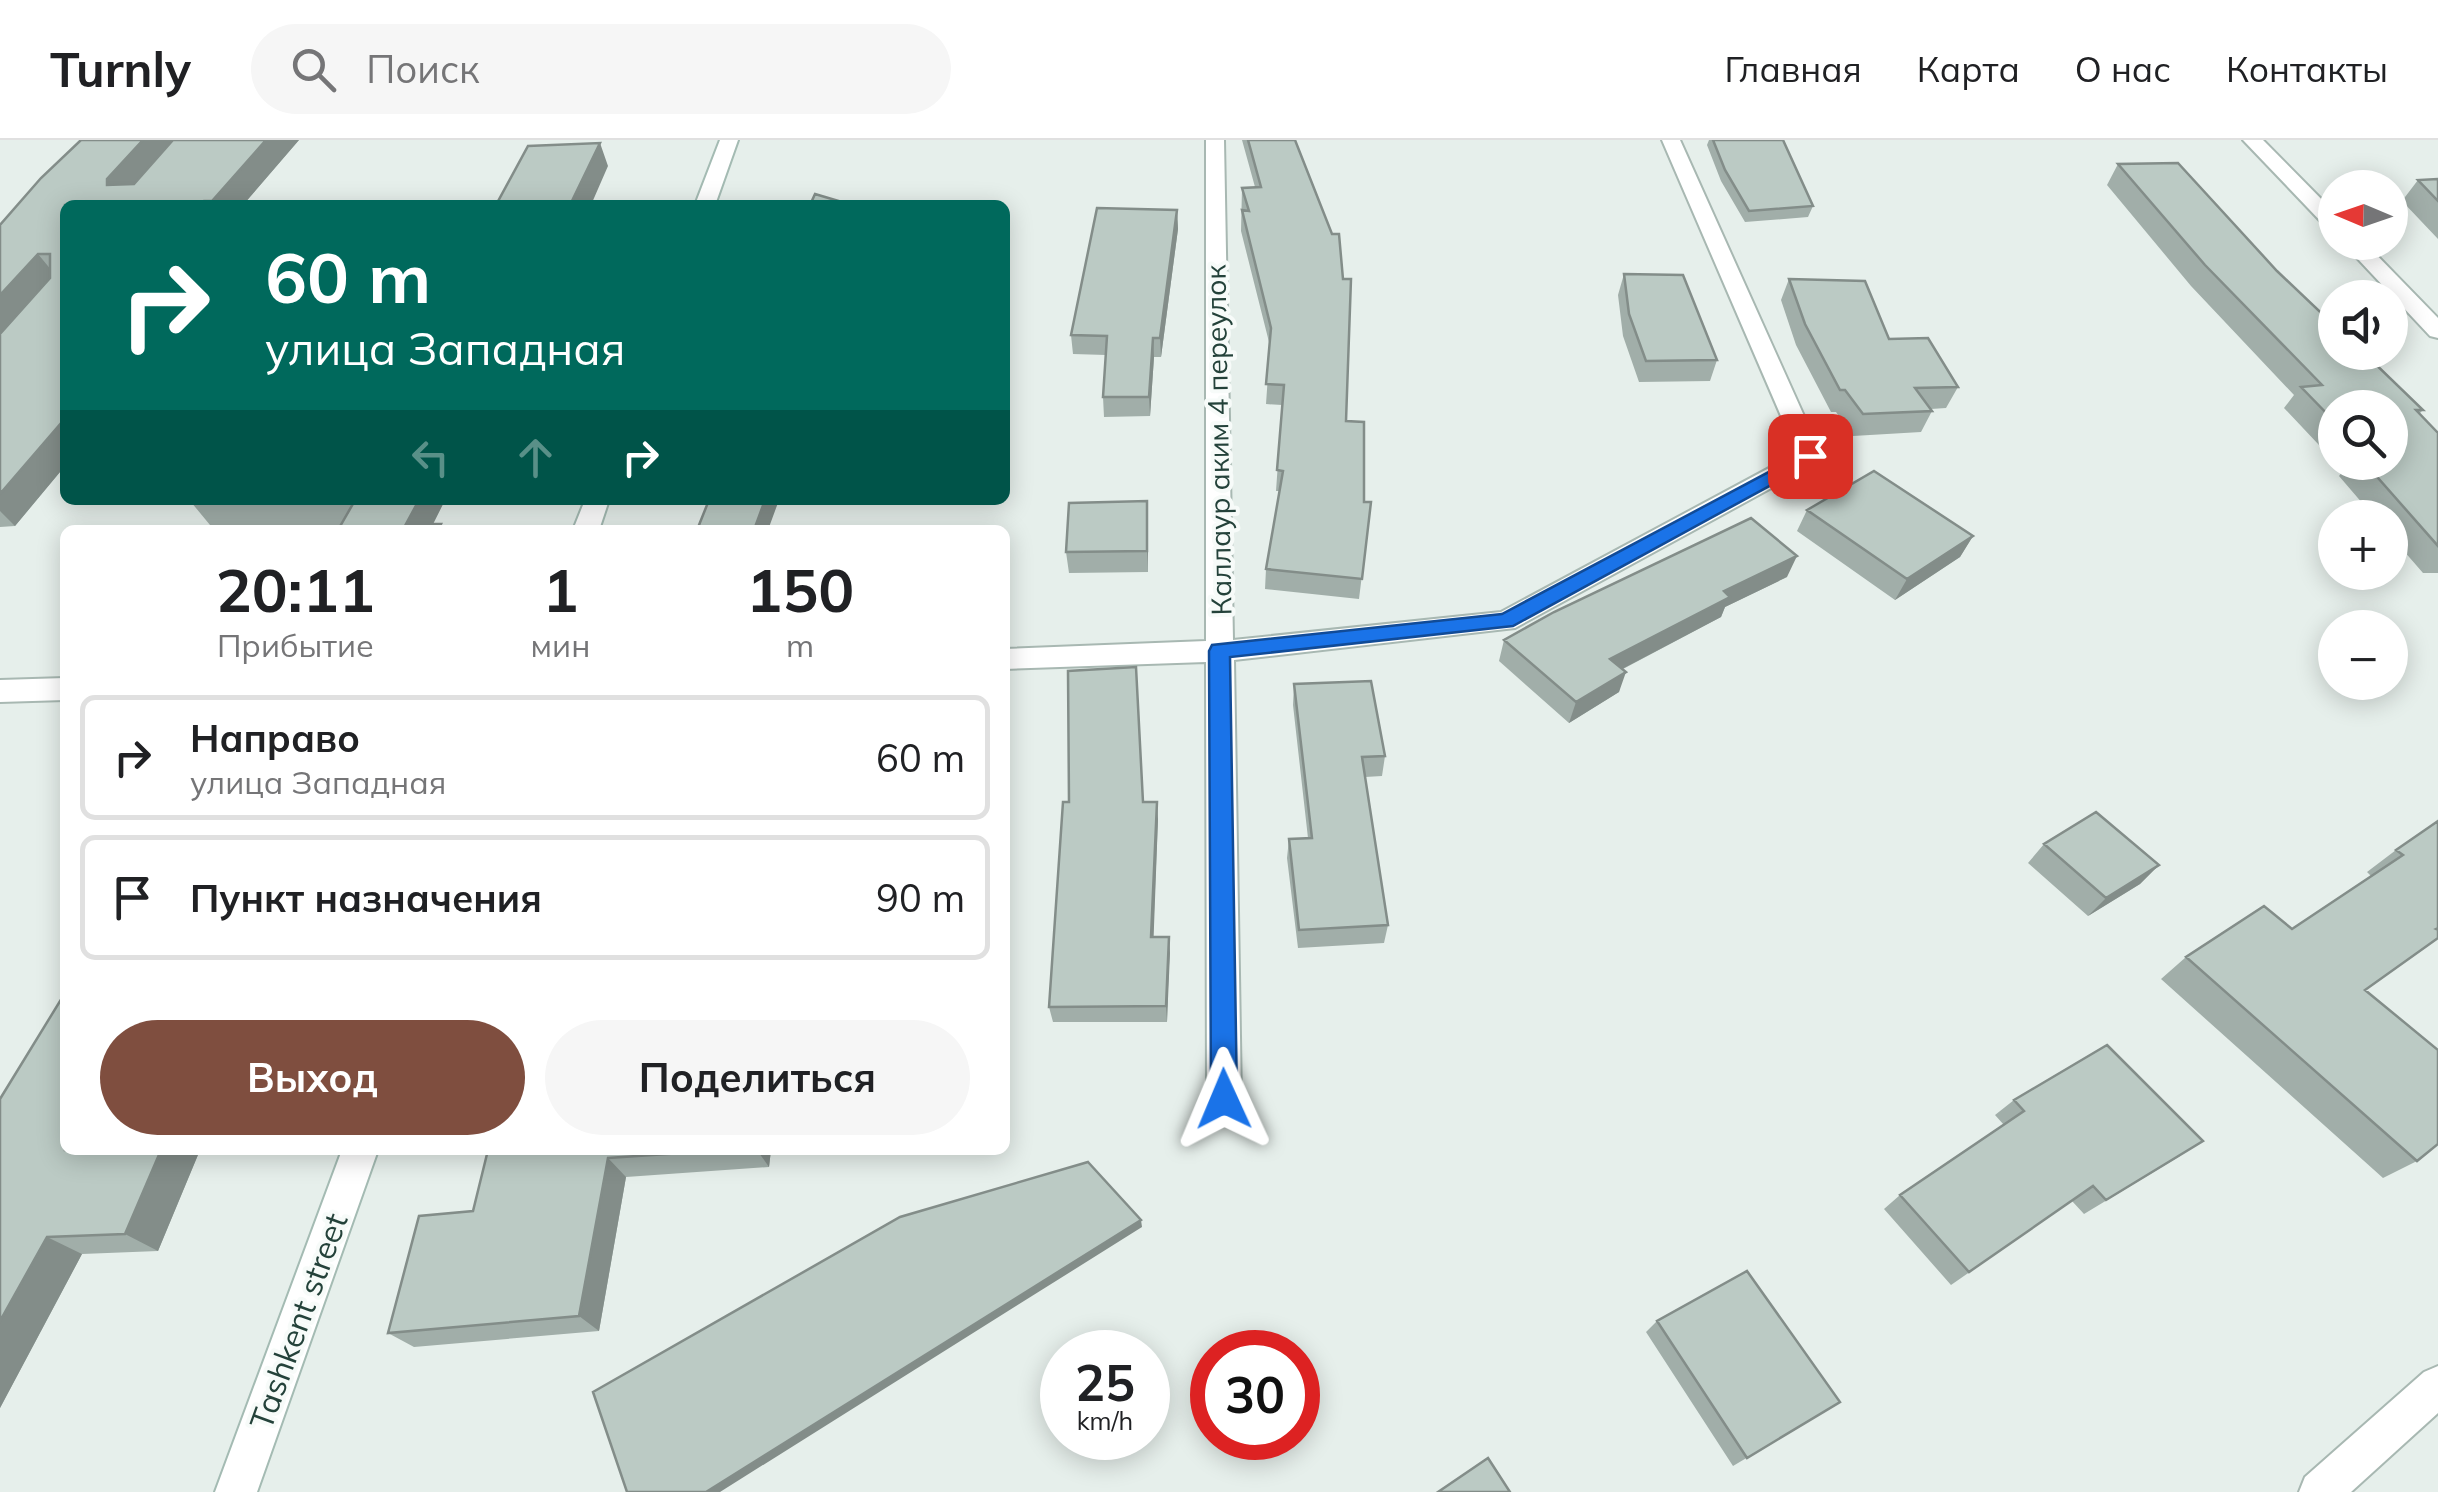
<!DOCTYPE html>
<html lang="ru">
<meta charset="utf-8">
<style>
body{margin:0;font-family:Mulish,sans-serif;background:#f6f6f6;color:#202124;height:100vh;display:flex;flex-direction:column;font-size:38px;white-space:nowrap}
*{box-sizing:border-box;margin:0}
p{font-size:32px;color:#757577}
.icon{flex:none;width:55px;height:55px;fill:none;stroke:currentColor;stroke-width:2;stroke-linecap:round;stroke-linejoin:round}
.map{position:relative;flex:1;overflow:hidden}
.panel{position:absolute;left:60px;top:385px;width:950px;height:630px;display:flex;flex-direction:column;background:#fff;border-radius:15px;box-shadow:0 5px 25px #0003}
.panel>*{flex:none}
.guide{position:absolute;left:60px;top:60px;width:950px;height:305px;border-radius:15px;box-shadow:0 5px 25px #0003;background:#00695c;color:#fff;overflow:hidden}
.needle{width:65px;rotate:272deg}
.controls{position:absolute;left:2318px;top:30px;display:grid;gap:20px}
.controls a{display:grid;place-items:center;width:90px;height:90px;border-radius:50%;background:#fff;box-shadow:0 5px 25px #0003;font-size:50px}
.speed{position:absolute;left:1040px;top:1190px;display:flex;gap:20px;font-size:50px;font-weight:700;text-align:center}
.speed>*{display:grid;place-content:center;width:130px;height:130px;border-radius:50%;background:#fff;box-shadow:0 5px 25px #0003;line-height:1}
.speed small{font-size:25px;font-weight:400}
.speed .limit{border:15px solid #d22;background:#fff;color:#111}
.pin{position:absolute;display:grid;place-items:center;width:85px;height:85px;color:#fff;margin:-42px;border-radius:20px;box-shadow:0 5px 15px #0006}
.me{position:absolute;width:110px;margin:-55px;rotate:359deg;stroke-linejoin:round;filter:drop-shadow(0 0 8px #0008)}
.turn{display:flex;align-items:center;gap:35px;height:210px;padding:0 40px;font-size:45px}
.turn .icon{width:130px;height:130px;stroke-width:2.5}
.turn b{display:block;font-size:70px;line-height:85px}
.lanes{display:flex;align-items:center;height:95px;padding:0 40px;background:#0003;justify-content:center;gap:50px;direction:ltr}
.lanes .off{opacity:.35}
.eta{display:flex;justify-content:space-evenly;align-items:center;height:170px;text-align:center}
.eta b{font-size:60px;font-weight:700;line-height:70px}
.button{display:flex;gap:20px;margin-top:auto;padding:20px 40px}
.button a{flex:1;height:115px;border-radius:60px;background:#7f4e3f;color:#fff;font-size:40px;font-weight:700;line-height:115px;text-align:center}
.button a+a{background:#f6f6f6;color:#202124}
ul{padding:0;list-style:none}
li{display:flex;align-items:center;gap:30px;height:125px;margin:0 20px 15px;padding:0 20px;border:5px solid #e0e0e0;border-radius:15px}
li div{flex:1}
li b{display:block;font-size:38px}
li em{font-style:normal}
header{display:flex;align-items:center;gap:60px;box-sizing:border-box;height:140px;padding:0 50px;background:#fff;border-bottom:2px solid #e0e0e0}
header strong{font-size:48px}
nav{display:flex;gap:55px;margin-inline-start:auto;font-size:35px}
.search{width:700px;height:90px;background:#f6f6f6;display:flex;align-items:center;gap:25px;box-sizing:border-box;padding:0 35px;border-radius:55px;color:#757577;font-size:38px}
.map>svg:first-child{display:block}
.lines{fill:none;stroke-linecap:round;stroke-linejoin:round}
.minor-casing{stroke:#a8b8b2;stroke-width:4}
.tertiary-casing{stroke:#a8b8b2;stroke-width:4}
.secondary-casing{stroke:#a4bbb3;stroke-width:4}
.minor{fill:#fff;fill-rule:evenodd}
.tertiary{fill:#fff;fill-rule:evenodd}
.secondary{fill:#fff;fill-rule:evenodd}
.wall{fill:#a1aea9}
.shaded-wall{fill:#838d89}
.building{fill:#bbcac4;stroke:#838d89;stroke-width:2.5}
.route{fill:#1a73e8;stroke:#114b97;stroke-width:2.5}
.labels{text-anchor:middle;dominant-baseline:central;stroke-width:8;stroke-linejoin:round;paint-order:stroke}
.street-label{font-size:28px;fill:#24423a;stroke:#f7fbf9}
.near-street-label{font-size:32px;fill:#24423a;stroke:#f7fbf9}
</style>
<header>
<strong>Turnly</strong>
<div class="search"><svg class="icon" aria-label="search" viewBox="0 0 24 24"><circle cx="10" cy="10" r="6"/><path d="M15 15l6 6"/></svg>Поиск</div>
<nav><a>Главная</a><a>Карта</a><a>О нас</a><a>Контакты</a></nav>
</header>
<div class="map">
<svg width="2438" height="1352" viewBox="0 0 2438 1352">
<rect width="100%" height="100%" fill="#e6efeb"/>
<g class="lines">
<g class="minor-casing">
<path id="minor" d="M1206 0H1224L1233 500 1501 472 1797 313 1662 0H1680L1822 316 1819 322 1515 488 1234 520 1241 959 1236 970 1224 975 1212 970 1207 959 1206 522 1005 529V509L1206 501Z
M65 538V560L0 562V540Z"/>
</g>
<g class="tertiary-casing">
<path id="tertiary" d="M2243 0H2263L2335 73V91L2328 89Z
M2342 102H2364L2438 178V198L2430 196Z
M2438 1226V1273L2351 1352H2299L2305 1337 2424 1232Z"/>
</g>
<g class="secondary-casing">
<path id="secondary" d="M720 0H738L715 65H695Z
M585 360H609L599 390H573Z
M342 1010H378L257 1352H215Z"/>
</g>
<use href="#minor" class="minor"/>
<use href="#tertiary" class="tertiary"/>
<use href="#secondary" class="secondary"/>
</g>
<path class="wall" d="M81 0H299L243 65H65V326L15 386 0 387V85L41 38Z
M1242 0H1295L1346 281 1364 362H1371L1359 459 1265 449 1266 429 1280 351H1276L1282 265 1266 264 1270 206 1241 91 1242 48 1255 47Z
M1709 0H1783L1813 66 1808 77 1745 82 1721 41 1707 5Z
M2118 24 2277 131 2423 270 2419 274 2438 293V433H2423L2390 395V378H2375L2339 336 2343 331 2335 322H2390L2335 268V322L2284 268 2294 255 2191 146 2107 45Z
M2438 39V99L2402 61 2418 40Z
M1177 70 1178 89 1161 217H1154L1150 276 1104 277 1103 257 1106 215 1073 214 1071 195Z
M1624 134 1717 220 1710 241 1639 242 1623 196 1618 155Z
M1789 139 1889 199 1958 247 1946 268 1931 269 1932 271 1921 292 1853 296 1836 272H1831L1796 205 1781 160Z
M192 360H445L433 384H441L445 390H338L340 386 210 385 191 362Z
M1147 361 1148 432 1069 433 1066 412Z
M1807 370 1973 396 1960 417 1895 460 1797 391Z
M1787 437 1725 467 1721 477 1623 529 1619 552 1569 583 1499 521 1504 500Z
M1294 544 1385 616 1382 636 1365 637 1388 785 1384 803 1298 808 1287 718 1289 699 1308 698 1293 565Z
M1143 662 1158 679 1153 797H1169L1167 882H1053L1049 867Z
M2438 681 2365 850 2417 1021 2383 1038 2161 839 2186 817 2292 789 2371 736 2367 732 2396 710Z
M2044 704 2159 725 2140 744 2088 776 2028 723Z
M0 959 65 1010H200L158 1111 82 1114 0 1268Z
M2014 960 2180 1016 2084 1074 2072 1061 1951 1145 1884 1069 1900 1055 2004 985 1995 975Z
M488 1010H771L769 1027 626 1037 599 1191 414 1207 388 1193 473 1071Z
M1657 1181 1840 1262 1733 1326 1646 1192Z"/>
<path class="shaded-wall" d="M143 0H178L123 63 107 45V39Z
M266 0H299L243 65H215L212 61Z
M600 3 608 26 591 65H570Z
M1177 70 1178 89 1161 217 1160 198Z
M38 114 57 137 0 200V155Z
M1153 198 1154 217 1150 276 1149 257Z
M62 282 65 285V326L15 386 0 371V354Z
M419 360H445L430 390 406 384Z
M765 360H779L768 390H754Z
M1147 361 1148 382V432L1147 411Z
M1973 396 1960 417 1895 460 1907 439Z
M1797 416 1787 437 1725 467 1721 477 1603 539 1610 519 1724 451Z
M1626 532 1619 552 1569 583 1576 562Z
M1157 662 1158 679 1153 813 1151 797Z
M2159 725 2140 744 2088 776 2106 758Z
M1169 797 1170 813 1167 882 1166 866Z
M161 1010H200L158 1111 125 1094Z
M757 1010H771L769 1027Z
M608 1018 626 1037 599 1191 579 1176Z
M1141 1080 1142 1087 720 1352H706Z
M47 1097 82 1114 0 1268V1181Z"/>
<path class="building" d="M81 0H143L107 39V45L134 44 173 0H266L212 61H204L201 65H65V282H62L0 354V194L50 138V114H38L0 155V85L41 38Z
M1248 0H1295L1332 94H1339L1343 139H1351L1346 281 1364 282V362H1371L1362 439 1266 429 1283 331 1277 330 1284 245 1266 244 1271 188 1242 70 1249 71 1242 48 1261 47Z
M1713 0H1783L1813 66 1749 71 1725 30Z
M600 3 570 65H496L528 6Z
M2178 23 2277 131 2335 186V212H2363L2423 270H2416L2438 293V406L2364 322H2390V268H2335V282L2301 247 2322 245 2205 125 2118 24Z
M2438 39V61L2418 40Z
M815 54 852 65H810Z
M1097 68 1177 70 1160 198H1153L1149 257H1103L1107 196 1071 195Z
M1624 134 1683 135 1717 220 1646 221 1629 174Z
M1789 139 1865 141 1889 199 1928 198 1958 247 1915 248 1932 271 1863 274 1845 250H1840L1805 184Z
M1874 331 1973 396 1907 439 1807 370Z
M192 360H419L406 384H441L438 390H338L354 362H191Z
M709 360H765L754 390H697Z
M1147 361V411L1066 412 1069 363Z
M1751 378 1797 416 1724 451 1730 457 1610 519 1626 532 1576 562 1504 500 1554 472Z
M1136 527 1143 662H1157L1151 797H1169L1166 866 1049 867 1063 662H1069L1068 531Z
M1371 541 1385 616 1362 617 1388 785 1299 790 1289 699 1312 698 1294 544Z
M2096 672 2159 725 2106 758 2044 704Z
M2438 681V788L2436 789 2438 790V798L2365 850 2438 910V1004L2417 1021 2186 817 2264 766 2292 789 2403 715 2396 710Z
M65 853V1010H161L125 1094 47 1097 0 1181V959Z
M2107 905 2203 1001 2106 1060 2093 1046 1969 1132 1900 1055 2024 971 2014 960Z
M488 1010H727L608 1018 579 1176 388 1193 419 1076 473 1071Z
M1088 1022 1141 1080 706 1352H627L593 1252 900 1077Z
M1747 1131 1840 1262 1747 1318 1657 1181Z
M1488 1318 1510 1352H1438Z"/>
<path class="route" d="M1810 310 1820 316 1817 320 1513 486 1230 517 1237 959 1234 968 1224 971 1215 968 1211 959 1209 511 1212 505 1502 474Z"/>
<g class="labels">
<g class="street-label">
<text transform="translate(1218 300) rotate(-91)">Каллаур аким 4 переулок</text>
</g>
<g class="near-street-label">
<text transform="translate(298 1181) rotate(-70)">Tashkent street</text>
</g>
</g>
</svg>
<div class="controls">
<a><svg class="needle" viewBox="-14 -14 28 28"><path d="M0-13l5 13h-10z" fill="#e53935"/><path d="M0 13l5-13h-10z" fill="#757577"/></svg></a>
<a><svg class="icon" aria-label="sound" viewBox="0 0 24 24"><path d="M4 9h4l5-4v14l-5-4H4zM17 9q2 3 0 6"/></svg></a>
<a><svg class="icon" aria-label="search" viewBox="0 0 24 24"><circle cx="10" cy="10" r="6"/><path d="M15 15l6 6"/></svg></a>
<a>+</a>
<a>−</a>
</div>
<div class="speed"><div>25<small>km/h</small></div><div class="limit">30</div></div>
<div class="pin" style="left:1810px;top:316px;background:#d93025"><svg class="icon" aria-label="arrive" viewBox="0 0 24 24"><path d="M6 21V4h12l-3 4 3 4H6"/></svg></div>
<svg class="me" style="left:1224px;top:959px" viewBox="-20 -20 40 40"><path d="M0-17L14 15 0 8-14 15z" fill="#1a73e8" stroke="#fff" stroke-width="4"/></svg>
<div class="guide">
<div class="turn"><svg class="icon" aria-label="right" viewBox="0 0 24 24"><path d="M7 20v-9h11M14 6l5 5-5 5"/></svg><div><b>60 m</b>улица Западная</div></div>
<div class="lanes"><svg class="icon off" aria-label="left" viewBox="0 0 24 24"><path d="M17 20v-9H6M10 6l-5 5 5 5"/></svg><svg class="icon off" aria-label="ahead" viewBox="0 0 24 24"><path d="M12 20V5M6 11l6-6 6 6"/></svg><svg class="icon" aria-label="right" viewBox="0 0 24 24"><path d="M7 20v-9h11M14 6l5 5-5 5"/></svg></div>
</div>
<section class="panel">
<div class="eta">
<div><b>20:11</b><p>Прибытие</p></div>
<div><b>1</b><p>мин</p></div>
<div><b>150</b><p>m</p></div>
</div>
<ul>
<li><svg class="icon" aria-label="right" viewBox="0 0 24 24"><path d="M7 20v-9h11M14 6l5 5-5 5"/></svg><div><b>Направо</b><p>улица Западная</p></div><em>60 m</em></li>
<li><svg class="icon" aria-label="arrive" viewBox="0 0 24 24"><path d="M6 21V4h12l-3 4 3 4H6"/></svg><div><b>Пункт назначения</b></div><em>90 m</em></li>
</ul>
<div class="button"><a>Выход</a><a>Поделиться</a></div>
</section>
</div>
